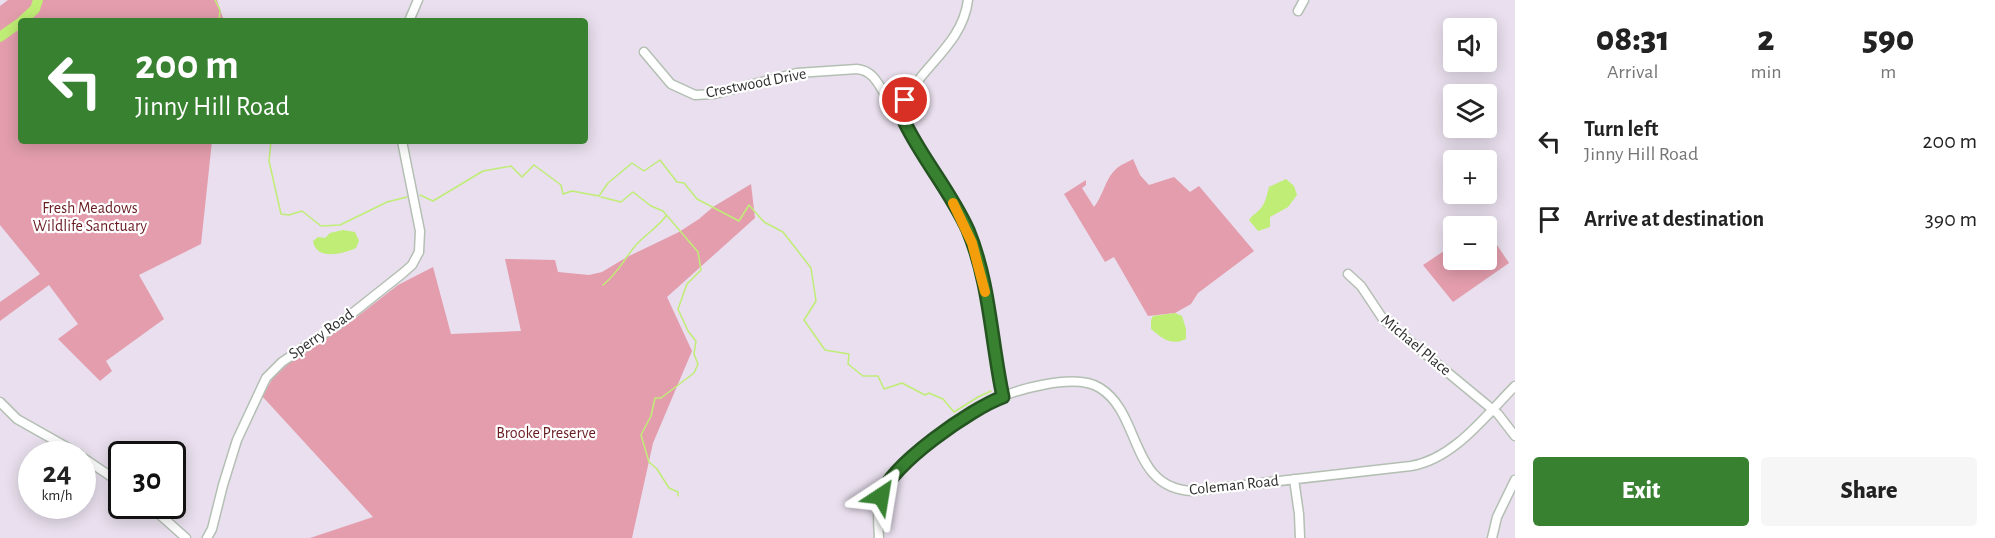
<!DOCTYPE html>
<meta charset="utf-8">
<style>
body{margin:0;font-family:"Alegreya Sans",sans-serif;background:#f6f6f6;color:#222;height:100vh;display:flex;flex-direction:column;font-size:22px;white-space:nowrap}
*{box-sizing:border-box;margin:0}
p{font-size:20px;color:#767676}
.icon{flex:none;width:33px;height:33px;fill:none;stroke:currentColor;stroke-width:2;stroke-linecap:round;stroke-linejoin:round}
.map{position:relative;flex:1;overflow:hidden}
.details{display:flex;flex-direction:column;background:#fff;width:480px}
.details>*{flex:none}
.hud{position:absolute;left:18px;top:18px;width:570px;height:126px;border-radius:6px;box-shadow:0 3px 15px #0003;background:#378131;color:#fff;overflow:hidden}
.controls{position:absolute;left:1443px;top:18px;display:grid;gap:12px}
.controls a{display:grid;place-items:center;width:54px;height:54px;border-radius:6px;background:#fff;box-shadow:0 3px 15px #0003;font-size:30px}
.speed{position:absolute;left:18px;top:441px;display:flex;gap:12px;font-size:30px;font-weight:700;text-align:center}
.speed>*{display:grid;place-content:center;width:78px;height:78px;border-radius:50%;background:#fff;box-shadow:0 3px 15px #0003;line-height:1}
.speed small{font-size:15px;font-weight:400}
.speed .limit{border:3px solid #111;border-radius:9px;background:#fff;color:#111}
.pin{position:absolute;display:grid;place-items:center;width:51px;height:51px;color:#fff;margin:-26px;border:3px solid #fff;border-radius:50%;box-shadow:0 2px 6px #0007}
.me{position:absolute;width:66px;margin:-33px;rotate:33deg;stroke-linejoin:round;filter:drop-shadow(0 0 4px #0008)}
.turn{display:flex;align-items:center;gap:21px;height:126px;padding:0 18px;font-size:27px}
.turn .icon{width:78px;height:78px;stroke-width:2.5}
.turn b{display:block;font-size:42px;line-height:51px}
.eta{display:flex;justify-content:space-evenly;align-items:center;height:102px;text-align:center}
.eta b{font-size:36px;font-weight:800;line-height:42px}
.cta{display:flex;gap:12px;margin-top:auto;padding:12px 18px}
.cta a{flex:1;height:69px;border-radius:6px;background:#378131;color:#fff;font-size:24px;font-weight:800;line-height:69px;text-align:center}
.cta a+a{background:#f6f6f6;color:#222}
ul{padding:0;list-style:none}
li{display:flex;align-items:center;gap:18px;height:78px;padding:0 18px}
li div{flex:1}
li b{display:block;font-size:22px}
li em{font-style:normal}
main{display:flex;flex:1;min-height:0}
.map>svg:first-child{display:block}
.green{fill:#e39dad}
.water{fill:#bfed75}
.lines{fill:none;stroke-linecap:round;stroke-linejoin:round}
.stream{stroke:#bfed75;stroke-width:1.5}
.river{stroke:#bfed75;stroke-width:10}
.minor-casing{stroke:#b4bfb3;stroke-width:11}
.minor{stroke:#fff;stroke-width:8}
.route-casing{stroke:#245420;stroke-width:15}
.route{stroke:#378131;stroke-width:10}
.slow{stroke:#f59e0b;stroke-width:10}
.labels{text-anchor:middle;dominant-baseline:central;stroke-width:4.5;stroke-linejoin:round;paint-order:stroke}
.street-label{font-size:16px;fill:#2d2d2d;stroke:#fff}
.park-label{font-size:16px;fill:#6a1c23;stroke:#fff}
</style>
<main>
<div class="map">
<svg width="1515" height="538" viewBox="0 0 1515 538">
<rect width="100%" height="100%" fill="#e9dfee"/>
<path class="green" d="M8 0H217L224 21H21V141H212L201 244 139 275 164 319 106 361 112 371 100 381 58 339 78 324 49 285 0 321V302L40 274 0 225V6Z
M1133 159 1140 175 1149 185 1174 177 1190 192 1199 186 1254 251 1198 293 1191 304 1175 313 1148 316 1114 257 1105 262 1064 194 1086 180V185L1082 188 1094 207C1103 196 1105 179 1116 169 1120 165 1128 162 1133 159Z
M751 184 755 218 667 297 692 351 653 443 632 538H310L373 517 262 396 273 378 289 363 349 323 398 285 433 267 451 334 521 331 505 259 555 260 558 272 589 275 602 272 627 257 679 232 699 219 713 207Z
M1487 230 1509 263 1453 302 1423 265 1453 245 1454 260H1486Z"/>
<path class="water" d="M1286 179 1294 186 1297 195 1288 207 1270 217V227L1258 231 1249 220C1253 214 1257 213 1261 208 1266 202 1267 194 1269 187Z
M343 230 355 232 359 241 356 248C343 254 316 261 313 241L318 237 325 238 330 233Z
M1175 313 1182 316 1186 329V339C1171 346 1163 339 1151 329V320L1153 316Z"/>
<g class="lines">
<path class="stream" d="M215 0 220 10 219 21
M271 141 269 161 281 214 289 215 302 211 321 226 340 225 387 202 407 197
M420 195 433 201 483 171 511 166 522 177 534 165 561 185 563 194 572 191 599 196 608 183 632 163 644 171 660 160 677 182 684 183 697 199 739 221 749 205 764 222 783 232 811 268 816 301 804 320 825 350 849 354 848 364 863 376H878L884 389 902 383 925 395 929 393 943 399 954 412 978 397 991 391
M601 197 621 202 633 192 651 206 663 211 698 252 701 270 687 284 678 309 688 331 696 341 694 354 698 364 694 373 661 398H655L651 416 641 435 649 462 657 469 669 488 678 492V496
M603 285C620 271 623 260 636 245 646 234 658 227 666 216"/>
<path class="river" d="M22 21 35 9 38 0
M0 37 21 22"/>
<g class="minor-casing">
<path id="minor" d="M968 0C963 41 927 63 907 96L903 111 905 123 960 215 972 243 984 285 1003 397
M1298 11 1304 0
M409 21 418 0
M644 52 671 84 695 95 714 94 797 73 857 69C878 71 880 93 894 106L903 105
M1348 274 1361 286 1383 319 1498 414 1515 436
M0 402 17 419 79 454
M82 457 122 484
M1294 479 1299 514 1300 538
M150 506 186 538
M207 538 212 529 223 485 237 440 266 378 282 362 340 323 403 273 412 265 419 252 420 231 402 141
M879 538C878 520 876 500 886 484 900 462 965 414 989 402 1014 390 1075 372 1100 388 1142 414 1129 488 1192 491L1411 466C1454 459 1486 415 1515 386
M1492 538 1497 517 1515 480"/>
</g>
<use href="#minor" class="minor"/>
</g>
<g class="lines">
<g class="route-casing">
<path id="route" d="M881 496C890 465 972 408 1003 397 991 341 990 283 968 230 951 192 923 160 905 123L903 111 905 100"/>
</g>
<use href="#route" class="route"/>
<path class="slow" d="M953 203 972 243 985 292"/>
</g>
<g class="labels">
<g class="street-label">
<text transform="translate(756 83) rotate(-11)">Crestwood Drive</text>
<text transform="translate(321 334) rotate(-35)">Sperry Road</text>
<text transform="translate(1416 345) rotate(40)">Michael Place</text>
<text transform="translate(1234 485) rotate(-6)">Coleman Road</text>
</g>
<g class="park-label">
<text x="90" y="208">Fresh Meadows<tspan x="90" dy="18">Wildlife Sanctuary</tspan></text>
<text x="546" y="433">Brooke Preserve</text>
</g>
</g>
</svg>
<div class="controls">
<a><svg class="icon" aria-label="sound" viewBox="0 0 24 24"><path d="M4 9h4l5-4v14l-5-4H4zM17 9q2 3 0 6"/></svg></a>
<a><svg class="icon" aria-label="layers" viewBox="0 0 24 24"><path d="M12 4l9 5-9 5-9-5zM3 14l9 5 9-5"/></svg></a>
<a>+</a>
<a>−</a>
</div>
<div class="speed"><div>24<small>km/h</small></div><div class="limit">30</div></div>
<div class="pin" style="left:905px;top:100px;background:#d93025"><svg class="icon" aria-label="arrive" viewBox="0 0 24 24"><path d="M6 21V4h12l-3 4 3 4H6"/></svg></div>
<svg class="me" style="left:881px;top:496px" viewBox="-20 -20 40 40"><path d="M0-17L14 15 0 8-14 15z" fill="#378131" stroke="#fff" stroke-width="4"/></svg>
<div class="hud">
<div class="turn"><svg class="icon" aria-label="left" viewBox="0 0 24 24"><path d="M17 20v-9H6M10 6l-5 5 5 5"/></svg><div><b>200 m</b>Jinny Hill Road</div></div>
</div>
</div>
<section class="details">
<div class="eta">
<div><b>08:31</b><p>Arrival</p></div>
<div><b>2</b><p>min</p></div>
<div><b>590</b><p>m</p></div>
</div>
<ul>
<li><svg class="icon" aria-label="left" viewBox="0 0 24 24"><path d="M17 20v-9H6M10 6l-5 5 5 5"/></svg><div><b>Turn left</b><p>Jinny Hill Road</p></div><em>200 m</em></li>
<li><svg class="icon" aria-label="arrive" viewBox="0 0 24 24"><path d="M6 21V4h12l-3 4 3 4H6"/></svg><div><b>Arrive at destination</b></div><em>390 m</em></li>
</ul>
<div class="cta"><a>Exit</a><a>Share</a></div>
</section>
</main>
